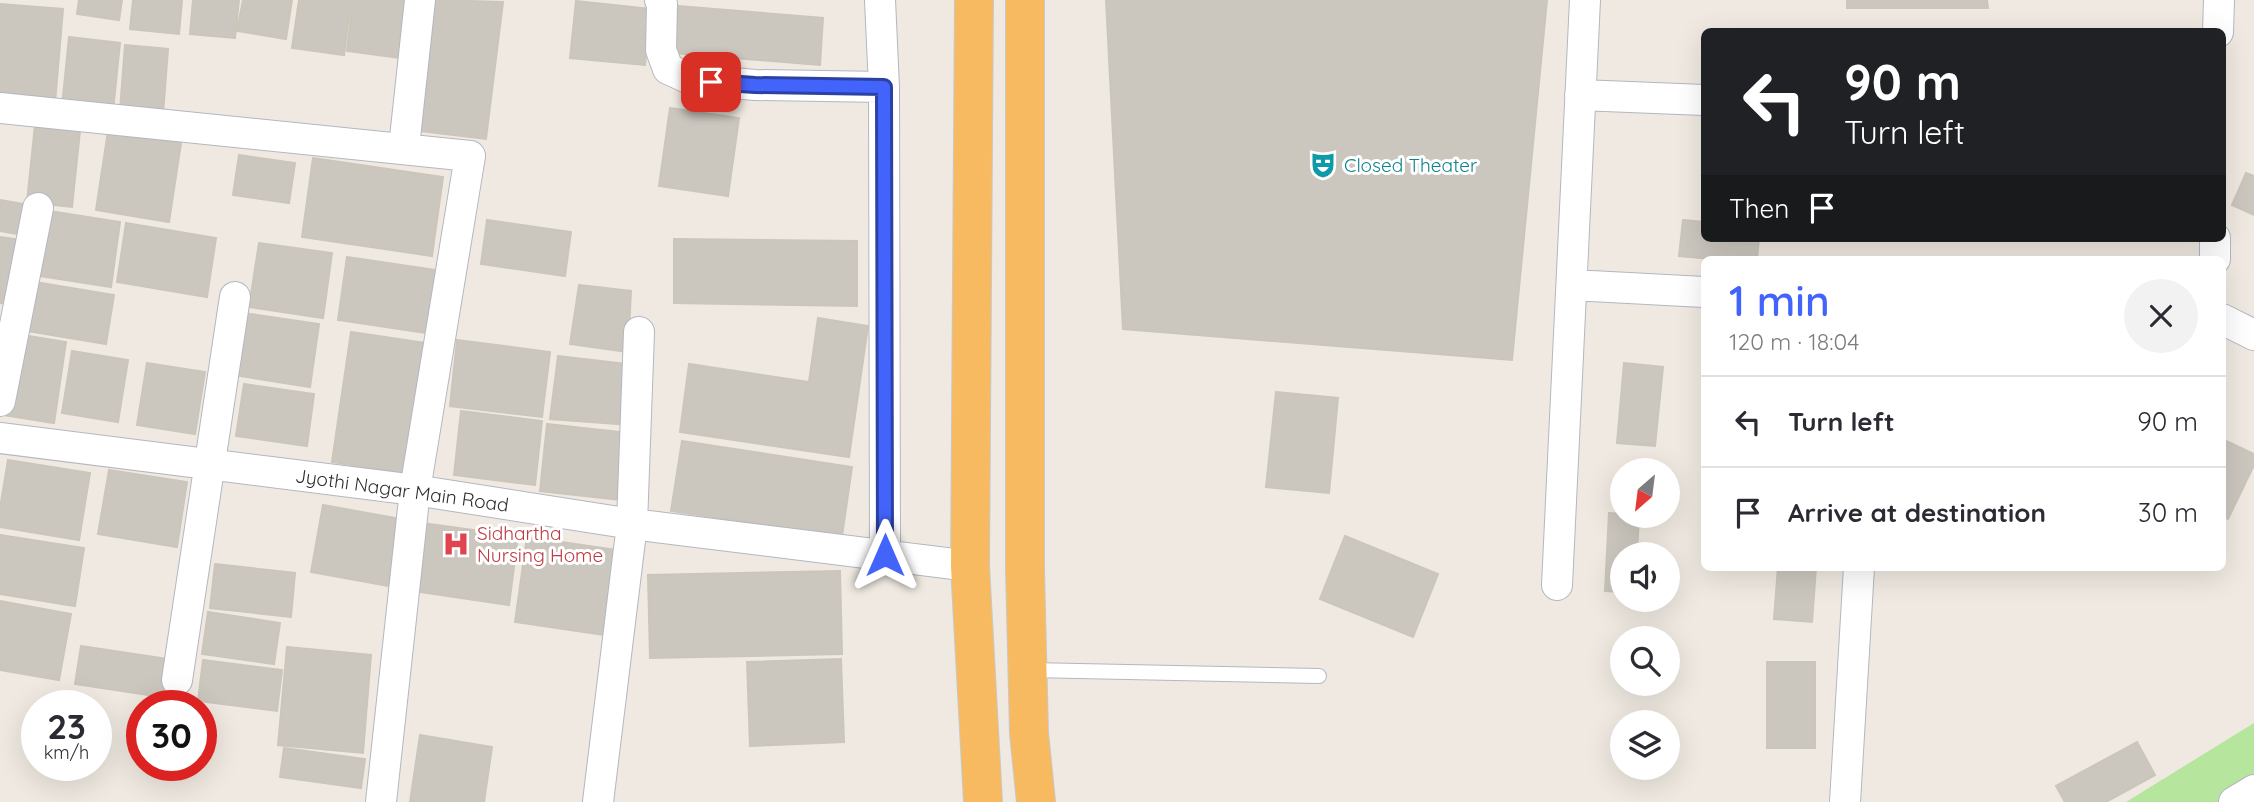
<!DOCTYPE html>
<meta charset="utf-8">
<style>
body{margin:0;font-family:Quicksand,sans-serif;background:#f2f2f3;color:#2b2b33;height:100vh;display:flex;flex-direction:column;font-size:26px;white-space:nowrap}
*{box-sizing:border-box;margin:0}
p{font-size:23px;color:#7c7c81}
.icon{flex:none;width:38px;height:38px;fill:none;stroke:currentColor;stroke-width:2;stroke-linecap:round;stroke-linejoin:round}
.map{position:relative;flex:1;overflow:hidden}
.drawer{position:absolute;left:1701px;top:256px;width:525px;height:315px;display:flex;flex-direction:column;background:#fff;border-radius:10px;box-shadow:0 7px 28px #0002}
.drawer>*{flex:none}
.hud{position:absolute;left:1701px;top:28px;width:525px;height:214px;border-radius:10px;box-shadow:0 7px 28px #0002;background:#202124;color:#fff;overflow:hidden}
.needle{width:46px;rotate:208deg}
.buttons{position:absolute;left:1610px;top:458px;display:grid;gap:14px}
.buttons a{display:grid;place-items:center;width:70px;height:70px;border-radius:50%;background:#fff;box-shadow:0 7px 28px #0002;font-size:35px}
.speed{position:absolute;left:21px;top:690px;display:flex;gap:14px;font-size:35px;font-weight:700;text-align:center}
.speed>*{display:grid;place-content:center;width:91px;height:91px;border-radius:50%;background:#fff;box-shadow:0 7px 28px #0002;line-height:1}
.speed small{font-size:18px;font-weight:400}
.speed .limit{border:10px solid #d22;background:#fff;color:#111}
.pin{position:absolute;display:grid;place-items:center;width:60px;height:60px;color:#fff;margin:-30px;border-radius:14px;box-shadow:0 4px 10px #0006}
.me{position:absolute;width:77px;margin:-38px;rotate:0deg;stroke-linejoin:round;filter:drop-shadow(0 0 5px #0008)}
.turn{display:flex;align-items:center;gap:24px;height:147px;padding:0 28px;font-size:32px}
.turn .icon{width:91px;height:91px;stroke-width:2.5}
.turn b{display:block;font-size:49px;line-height:60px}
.then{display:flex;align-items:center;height:66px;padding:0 28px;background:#0003;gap:14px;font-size:26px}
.round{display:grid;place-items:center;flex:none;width:74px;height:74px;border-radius:37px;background:#f2f2f3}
.summary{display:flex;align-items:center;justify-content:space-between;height:119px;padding:0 28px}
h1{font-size:42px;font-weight:600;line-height:52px;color:#4264fb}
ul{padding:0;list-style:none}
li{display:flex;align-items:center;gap:21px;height:91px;padding:0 28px;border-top:2px solid #e1e1e2}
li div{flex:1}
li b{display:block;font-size:26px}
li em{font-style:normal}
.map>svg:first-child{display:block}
.green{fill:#b6e59e}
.building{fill:#cbc7bf;stroke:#cbc5ba;stroke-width:2}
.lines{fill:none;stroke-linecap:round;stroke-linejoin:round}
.service-casing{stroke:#b4b7c1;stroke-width:16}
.minor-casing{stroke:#b4b7c1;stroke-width:32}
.trunk-casing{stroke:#c9c9c9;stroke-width:40}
.service{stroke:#fff;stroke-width:14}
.minor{stroke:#fff;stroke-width:30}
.trunk{stroke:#f8ba60;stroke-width:38}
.route-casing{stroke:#2b41a3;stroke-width:18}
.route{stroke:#4264fb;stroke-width:12}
.labels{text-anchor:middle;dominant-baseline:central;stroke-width:6;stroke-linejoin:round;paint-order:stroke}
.culture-label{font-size:19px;fill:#0d838f;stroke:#fff;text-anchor:start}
.street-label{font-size:19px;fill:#2e2e2e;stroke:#fff}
.health-label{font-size:19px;fill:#be3a42;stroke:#fff;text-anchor:start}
</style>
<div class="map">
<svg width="2254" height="802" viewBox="0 0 2254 802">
<rect width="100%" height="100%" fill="#efe9e1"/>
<path class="green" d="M2254 723V802H2126Z"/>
<path class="building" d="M79 0H122L119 20 77 14Z
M133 0H182L179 34 130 29Z
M193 0H239L235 38 190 34Z
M243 0H292L286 39 237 31Z
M299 0H351L344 55 292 48Z
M353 0H407L399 58 347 51Z
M435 0 503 2 486 139 419 131Z
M1106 0H1547L1512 360 1123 329Z
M1847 0H1987L1988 8H1847Z
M576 1 650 9 645 65 570 58Z
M0 4 63 9 55 103 0 98Z
M678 6 823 18 820 65 674 53Z
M69 37 120 43 113 111 62 106Z
M125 45 168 49 163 114 120 110Z
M670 108 739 118 728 196 659 186Z
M35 125 80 131 72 207 27 202Z
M108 131 181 143 169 222 96 210Z
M239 155 295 163 289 203 233 195Z
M313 158 443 177 432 256 302 237Z
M2246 173 2254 176V215L2232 205Z
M0 200 29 205 23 235 0 231Z
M43 210 120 222 111 287 33 275Z
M487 220 571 232 565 276 481 264Z
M1683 220 1704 222V238H1759L1757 259H1713L1679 256Z
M126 223 216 238 207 297 117 282Z
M0 237 22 240 12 305 0 303Z
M674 239 857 241V306L674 303Z
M259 243 332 253 323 318 249 307Z
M347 257 436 270 427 333 338 320Z
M35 282 114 295 106 344 27 331Z
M579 285 631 291 628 352 570 344Z
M243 313 319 324 310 387 234 375Z
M818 318 868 326 849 457 680 432 689 364 809 382Z
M351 332 426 343 408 474 332 462Z
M16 334 66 342 54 423 3 415Z
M457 340 550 352 542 417 450 406Z
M72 351 128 360 118 422 62 413Z
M558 356 634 365 630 425 550 419Z
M147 363 205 372 195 434 137 425Z
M1624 363 1663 367 1655 446 1617 443Z
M244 384 314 394 307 446 236 436Z
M1276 392 1338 398 1329 493 1266 487Z
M461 411 542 421 535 485 454 475Z
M547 424 628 433 620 500 540 491Z
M2222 439 2254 454V465L2228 519 2222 516Z
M682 441 852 467 842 536 671 511Z
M8 460 90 473 79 540 0 527V508Z
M109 470 187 482 177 547 98 534Z
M323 505 401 519 389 586 311 572Z
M1609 513 1622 514V516H1639L1637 555H1622V592L1605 591Z
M422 523 518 536 509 605 413 591Z
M0 535 84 548 75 606 0 594Z
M1345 536 1438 574 1413 637 1320 599Z
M527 537 617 550 605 635 515 622Z
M215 564 295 573 291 617 210 608Z
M1778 567H1816L1812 622 1774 619Z
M840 571 842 654 650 658 648 575Z
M0 601 71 614 59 680 0 670Z
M208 612 280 623 274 664 202 654Z
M81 646 168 659 162 697 75 684Z
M287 647 371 655 363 753 278 745Z
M841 659 844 742 750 746 747 662Z
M203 660 282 670 277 711 198 701Z
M1767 662H1815V748H1767Z
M420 735 492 747 484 802H410Z
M2137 742 2155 775 2106 802H2065L2056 786Z
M284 748 365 759 361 788 280 777Z"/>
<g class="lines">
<g class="service-casing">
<path id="service" d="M1030 670 1319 676"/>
</g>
<g class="minor-casing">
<path id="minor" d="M660 0 662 4 661 50 668 69 690 79 755 85 884 87
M880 0 884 87 885 555
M2218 32 2219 0
M1580 95 1704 100
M0 108 470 156 415 490 381 802
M404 147 420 0
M2215 238V259
M1572 285 1704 292
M2222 319 2254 335
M0 401 38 208
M0 438 415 490 632 524 970 566
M1557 585 1585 0
M177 680 235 297
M598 802 632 524 639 332
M1845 802 1859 567
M2234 802 2254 790"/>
</g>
<g class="trunk-casing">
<path id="trunk" d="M974 0 970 566 983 802
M1025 0V570L1029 733 1036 802"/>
</g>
<use href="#service" class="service"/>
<use href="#minor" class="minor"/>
<use href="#trunk" class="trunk"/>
</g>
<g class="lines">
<g class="route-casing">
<path id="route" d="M711 82 755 85 884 87 885 555"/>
</g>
<use href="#route" class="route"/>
</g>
<defs>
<g id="theatre-bare" transform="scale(2.1)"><path d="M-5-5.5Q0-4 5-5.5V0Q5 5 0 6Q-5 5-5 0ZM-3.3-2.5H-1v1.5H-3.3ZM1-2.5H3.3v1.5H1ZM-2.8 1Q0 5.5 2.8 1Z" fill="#0f9aa8" stroke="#fff" stroke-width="2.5" paint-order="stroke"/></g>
<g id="hospital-bare" transform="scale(2.1)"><path d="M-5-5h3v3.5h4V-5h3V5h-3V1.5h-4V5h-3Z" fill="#e0444e" stroke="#fff" stroke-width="2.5" paint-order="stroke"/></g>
</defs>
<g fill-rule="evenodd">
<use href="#theatre-bare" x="1323" y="165"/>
<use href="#hospital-bare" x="456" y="544"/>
</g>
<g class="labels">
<g class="culture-label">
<text x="1344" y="165">Closed Theater</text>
</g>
<g class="street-label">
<text transform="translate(402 490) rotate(8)">Jyothi Nagar Main Road</text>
</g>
<g class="health-label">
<text x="477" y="533">Sidhartha<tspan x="477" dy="22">Nursing Home</tspan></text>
</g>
</g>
</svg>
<div class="buttons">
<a><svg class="needle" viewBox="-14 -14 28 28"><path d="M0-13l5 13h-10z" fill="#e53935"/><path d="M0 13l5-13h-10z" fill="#7c7c81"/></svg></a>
<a><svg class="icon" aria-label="sound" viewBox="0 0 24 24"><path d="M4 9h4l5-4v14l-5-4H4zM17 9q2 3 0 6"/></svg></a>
<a><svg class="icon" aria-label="search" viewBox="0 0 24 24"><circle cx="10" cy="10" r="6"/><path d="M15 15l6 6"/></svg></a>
<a><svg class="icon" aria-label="layers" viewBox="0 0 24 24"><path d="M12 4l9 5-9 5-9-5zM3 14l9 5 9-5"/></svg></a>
</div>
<div class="speed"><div>23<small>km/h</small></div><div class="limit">30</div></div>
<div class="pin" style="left:711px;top:82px;background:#d93025"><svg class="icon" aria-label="arrive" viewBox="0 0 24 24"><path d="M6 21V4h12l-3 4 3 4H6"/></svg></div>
<svg class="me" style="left:885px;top:555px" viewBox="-20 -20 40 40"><path d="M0-17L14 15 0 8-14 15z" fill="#4264fb" stroke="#fff" stroke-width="4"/></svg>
<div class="hud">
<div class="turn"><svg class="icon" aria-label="left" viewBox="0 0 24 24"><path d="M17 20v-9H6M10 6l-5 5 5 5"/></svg><div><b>90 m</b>Turn left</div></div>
<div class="then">Then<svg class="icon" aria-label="arrive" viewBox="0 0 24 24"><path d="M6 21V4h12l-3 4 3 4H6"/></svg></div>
</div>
<section class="drawer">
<div class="summary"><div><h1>1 min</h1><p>120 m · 18:04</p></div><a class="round"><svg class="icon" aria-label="close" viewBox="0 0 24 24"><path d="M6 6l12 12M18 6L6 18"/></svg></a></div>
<ul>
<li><svg class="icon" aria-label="left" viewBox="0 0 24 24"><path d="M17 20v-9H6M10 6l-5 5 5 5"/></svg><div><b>Turn left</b></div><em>90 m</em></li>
<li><svg class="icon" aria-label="arrive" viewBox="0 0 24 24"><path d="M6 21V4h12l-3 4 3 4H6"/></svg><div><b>Arrive at destination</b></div><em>30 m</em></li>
</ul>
</section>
</div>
